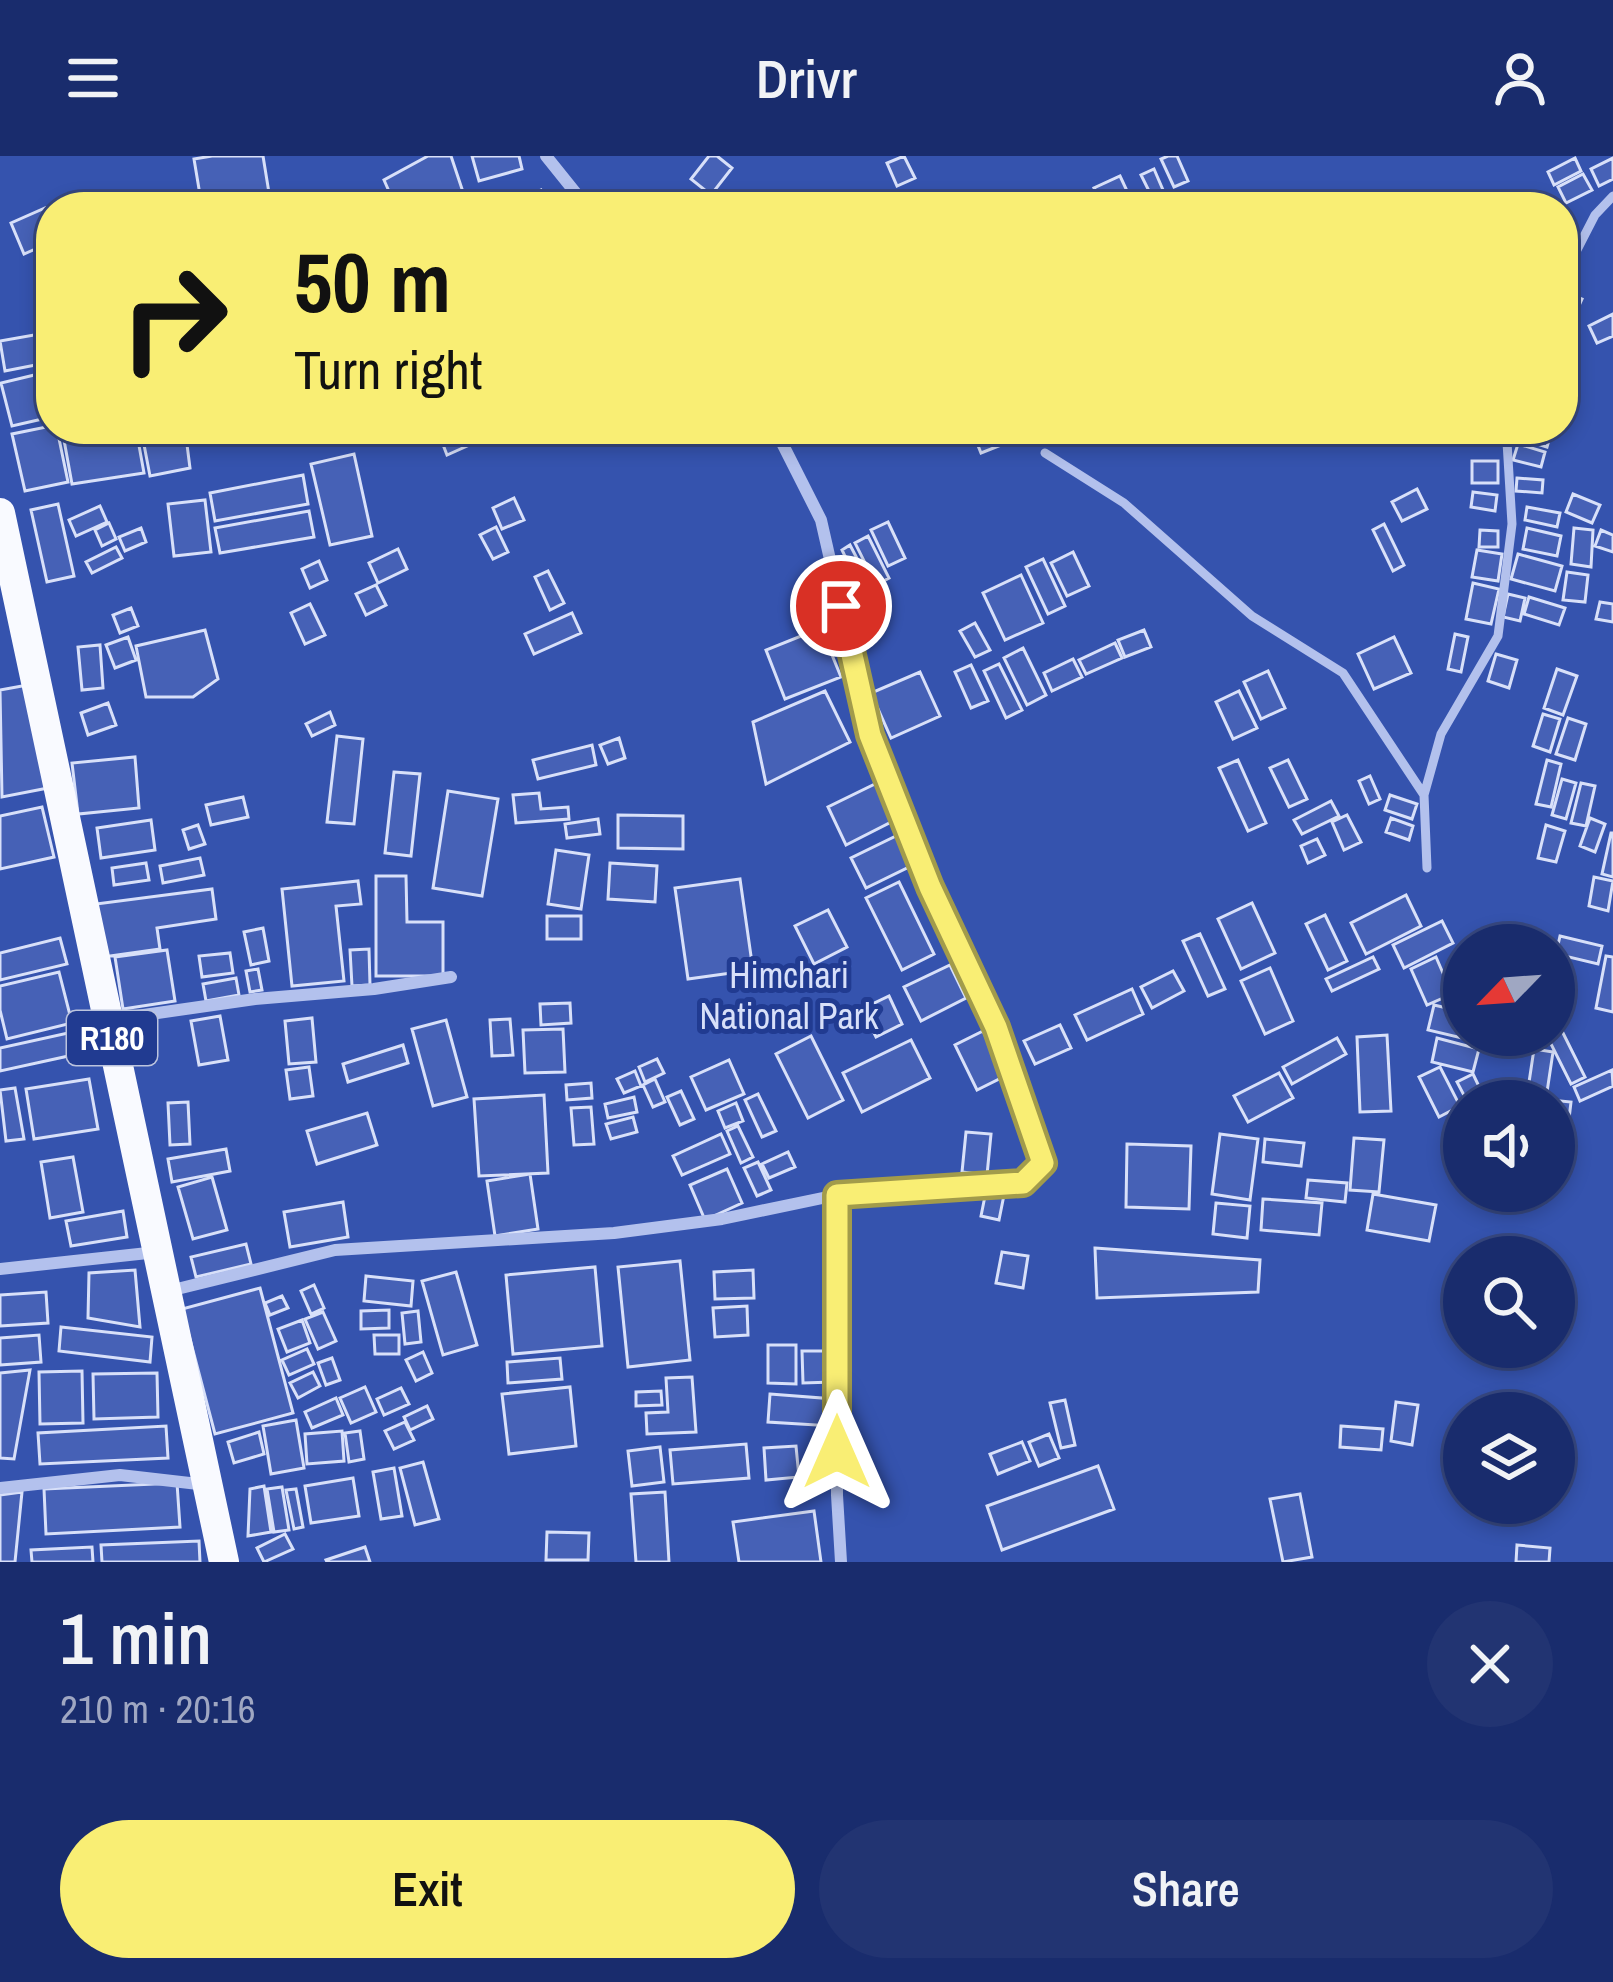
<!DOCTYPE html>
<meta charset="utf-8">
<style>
body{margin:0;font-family:"Archivo Narrow",sans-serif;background:#223472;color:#f1f3f6;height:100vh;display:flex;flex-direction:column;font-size:45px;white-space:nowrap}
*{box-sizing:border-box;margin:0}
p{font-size:39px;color:#9fa7c2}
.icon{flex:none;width:66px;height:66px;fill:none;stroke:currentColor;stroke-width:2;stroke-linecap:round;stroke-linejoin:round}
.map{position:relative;height:1406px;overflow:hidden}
.details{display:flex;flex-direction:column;background:#192c6d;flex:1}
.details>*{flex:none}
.banner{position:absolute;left:36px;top:36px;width:1542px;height:252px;border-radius:48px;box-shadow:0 6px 18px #0003,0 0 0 3px #374880;background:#f9ee74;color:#111;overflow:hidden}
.needle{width:78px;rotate:245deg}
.tools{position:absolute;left:1443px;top:768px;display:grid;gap:24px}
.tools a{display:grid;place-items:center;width:132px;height:132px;border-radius:50%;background:#192c6d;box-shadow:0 6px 18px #0003,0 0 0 3px #374880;font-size:60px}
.pin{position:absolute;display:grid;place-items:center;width:102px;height:102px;color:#fff;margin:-51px;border:6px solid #fff;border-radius:50%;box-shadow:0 3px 12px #0007}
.me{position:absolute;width:132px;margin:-66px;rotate:0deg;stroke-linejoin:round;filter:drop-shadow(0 0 9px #0008)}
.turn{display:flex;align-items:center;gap:42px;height:252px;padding:0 60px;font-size:54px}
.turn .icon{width:156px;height:156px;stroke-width:2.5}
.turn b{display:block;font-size:84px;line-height:102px}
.round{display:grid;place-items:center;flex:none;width:126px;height:126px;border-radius:63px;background:#223472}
.overview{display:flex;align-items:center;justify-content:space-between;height:204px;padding:0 60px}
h1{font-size:72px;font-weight:600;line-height:90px}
.cta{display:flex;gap:24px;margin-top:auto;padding:24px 60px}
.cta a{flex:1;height:138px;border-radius:72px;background:#f9ee74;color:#111;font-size:48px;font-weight:600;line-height:138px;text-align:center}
.cta a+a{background:#223472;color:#f1f3f6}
header{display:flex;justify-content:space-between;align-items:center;height:156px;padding:0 60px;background:#192c6d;font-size:54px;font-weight:600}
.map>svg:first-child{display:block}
.green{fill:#3553ae;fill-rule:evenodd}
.building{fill:#4661b6;stroke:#d8e0f9;stroke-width:3}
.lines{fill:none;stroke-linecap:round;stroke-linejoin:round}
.service{stroke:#b3c1ed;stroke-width:9}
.minor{stroke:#b3c1ed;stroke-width:12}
.primary{stroke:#f9faff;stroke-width:30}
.route-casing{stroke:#a29b4b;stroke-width:30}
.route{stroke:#f9ee74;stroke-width:21}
.labels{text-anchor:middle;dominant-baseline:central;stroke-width:10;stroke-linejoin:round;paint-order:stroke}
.shield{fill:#213b91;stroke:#bcc4de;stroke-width:3}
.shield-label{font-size:33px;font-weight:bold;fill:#fff}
.park-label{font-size:36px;fill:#d8e0f9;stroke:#213b91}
</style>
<header><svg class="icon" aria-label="menu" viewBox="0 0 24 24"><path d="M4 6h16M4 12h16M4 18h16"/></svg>Drivr<svg class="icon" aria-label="person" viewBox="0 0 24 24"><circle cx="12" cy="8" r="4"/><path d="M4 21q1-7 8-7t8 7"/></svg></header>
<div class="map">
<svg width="1613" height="1406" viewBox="0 0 1613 1406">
<rect width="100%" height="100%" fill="#213b91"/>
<path class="green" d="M0 0H1613V1406H0ZM51 51H1563V273H51ZM1464 789H1554V879H1464ZM1464 945H1554V1035H1464ZM1464 1101H1554V1191H1464ZM1464 1257H1554V1347H1464Z"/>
<path class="building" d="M212 0H263L270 43 223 51H202L194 3Z
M428 0H451L462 33 427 51H396L384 24Z
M472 0H519L522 13 479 25Z
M709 0H717L732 12 711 39 691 23Z
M904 0 915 22 897 30 887 7Z
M1168 0H1177L1188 25 1174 31 1161 3Z
M1575 2 1581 15 1554 29 1548 16Z
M1613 2V23L1599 30 1591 13Z
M1154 13 1163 34 1151 39 1141 19Z
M1583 18 1592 34 1566 47 1558 31Z
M1120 20 1128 37 1103 49 1094 32Z
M541 34 547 47 539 51H523L520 44Z
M1188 35 1195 51H1166L1164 46Z
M45 52 51 67V86L24 98 11 67Z
M1565 136 1582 143 1568 174 1563 171Z
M1613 158V180L1597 187 1589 170Z
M51 176V206L5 215 0 185Z
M1563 204 1578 238 1563 245Z
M51 215V261L12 270 1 227Z
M51 270V273H57L68 326 25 335 12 278Z
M62 273H136L144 317 72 328Z
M141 273H185L190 312 150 320Z
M470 273 476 286 447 299 442 286Z
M997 273H1015L1019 282 981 297 975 282Z
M1524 273 1551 277 1547 291 1521 283Z
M1518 288 1545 296 1541 311 1513 304Z
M354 298 372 380 330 389 311 308Z
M1472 305H1498V327H1472Z
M303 319 308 348 215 365 210 337Z
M1517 322 1543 324 1542 337 1516 335Z
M1417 333 1427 353 1402 365 1392 346Z
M1473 336 1497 339 1495 355 1471 351Z
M1573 338 1600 349 1592 367 1566 356Z
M514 342 524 364 502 373 493 352Z
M205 344 211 396 174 400 168 348Z
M58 348 74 420 47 426 31 354Z
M100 350 107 366 76 380 69 364Z
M1527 351 1560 357 1557 371 1525 364Z
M309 355 314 381 220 397 215 372Z
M888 366 905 402 888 410 871 374Z
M109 367 116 383 102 390 95 374Z
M1384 368 1404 409 1393 415 1373 374Z
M496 371 508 396 493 403 480 379Z
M141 372 146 386 125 395 119 381Z
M1527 372 1561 380 1557 400 1523 393Z
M1574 372 1593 374 1591 411 1571 408Z
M1480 374 1498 375V391H1479Z
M1601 374 1613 379V396L1595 390Z
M868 380 889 422 876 429 855 387Z
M850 389 862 412 853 417 842 394Z
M116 391 122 402 92 417 86 406Z
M398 393 407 413 378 427 369 407Z
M1477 394 1502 398 1498 425 1472 421Z
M1073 396 1089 430 1067 440 1051 407Z
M1518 398 1562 410 1555 435 1511 423Z
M1043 403 1065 450 1048 458 1026 411Z
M319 405 327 424 310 432 302 413Z
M548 415 564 447 550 454 535 421Z
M1567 416 1588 419 1585 446 1563 444Z
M1021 419 1043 467 1005 484 983 437Z
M1473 427 1499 433 1491 468 1466 463Z
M376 429 386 449 366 459 356 438Z
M1508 438 1525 442 1520 465 1503 461Z
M1529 441 1565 452 1559 469 1524 458Z
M1600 446 1613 448V466L1596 463Z
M310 448 325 479 305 488 291 457Z
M131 452 138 470 120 477 113 459Z
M572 457 581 477 534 498 525 478Z
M975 467 990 494 975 501 960 475Z
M821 472 841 521 785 543 766 494Z
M205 474 218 523 193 541H146L136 490Z
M1144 474 1151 491 1125 501 1118 484Z
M1455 478 1468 481 1461 516 1448 513Z
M128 481 136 504 115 512 106 489Z
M1394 481 1411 517 1374 533 1358 498Z
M1115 487 1122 502 1086 518 1079 504Z
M100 489 103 532 82 534 78 491Z
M1023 492 1046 539 1027 549 1004 502Z
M1496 498 1517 504 1509 532 1488 525Z
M1073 503 1082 521 1052 535 1044 517Z
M999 508 1022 554 1006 562 984 515Z
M971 509 988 545 971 552 955 516Z
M1557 513 1577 520 1563 559 1544 552Z
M1268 515 1285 552 1261 563 1244 526Z
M920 516 940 560 891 582 871 537Z
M33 528 53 631 2 641 0 534Z
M825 535 850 586 766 628 753 566Z
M1239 535 1257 572 1233 583 1216 546Z
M108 547 116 569 88 579 81 557Z
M330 556 335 569 312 580 306 568Z
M1543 558 1560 563 1550 596 1533 590Z
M1568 562 1586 568 1575 604 1556 598Z
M337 580 363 583 354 668 327 666Z
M619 582 625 602 608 608 600 589Z
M592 589 596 609 538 623 533 604Z
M135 601 139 652 78 658 72 607Z
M1238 604 1266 667 1248 675 1219 612Z
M1288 604 1307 643 1289 651 1270 612Z
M1547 604 1561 608 1551 651 1536 648Z
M394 616 420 618 411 700 385 697Z
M1370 620 1380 643 1369 648 1359 625Z
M1562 623 1576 627 1566 663 1552 659Z
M877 627 895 664 846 689 828 651Z
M1581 627 1595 630 1586 670 1571 667Z
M448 635 498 643 482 740 433 732Z
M539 637 541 653 568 651 569 663 516 667 513 639Z
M1390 639 1417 648 1412 663 1385 654Z
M243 641 248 661 211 669 206 649Z
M1331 645 1339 660 1302 678 1294 664Z
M42 651 54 701 0 713V660Z
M618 659 683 660V693L618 692Z
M1347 659 1361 686 1344 694 1332 666Z
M1391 662 1413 670 1409 684 1386 676Z
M1590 662 1605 668 1595 696 1580 690Z
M598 663 600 678 567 682 565 668Z
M151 664 155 694 101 702 97 672Z
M198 669 205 688 189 693 183 674Z
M1546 669 1565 675 1556 706 1538 702Z
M1611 677H1613V721L1602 718Z
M898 679 913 709 866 732 851 702Z
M1317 683 1325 699 1308 707 1301 690Z
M556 694 589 699 581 753 548 748Z
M200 702 204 719 163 727 160 710Z
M146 707 149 724 114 729 112 712Z
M610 707 657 710 655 746 608 743Z
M376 720H406L407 766H443V820H376Z
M1594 721 1613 725 1608 755 1589 750Z
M740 723 753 814 688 823 675 732Z
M358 725 361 748 336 750 344 825 292 830 282 733Z
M899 726 934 798 902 814 866 742Z
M212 733 216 763 157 772 160 793 103 801 96 748Z
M1406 739 1421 770 1366 798 1351 767Z
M1252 747 1275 797 1241 813 1218 763Z
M828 754 847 791 814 808 795 770Z
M1325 759 1347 805 1328 814 1306 768Z
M547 760H581V783H547Z
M1442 765 1453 787 1404 812 1393 789Z
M263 772 269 805 251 809 244 776Z
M1200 778 1225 833 1208 840 1183 785Z
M1560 780 1602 790 1598 808 1556 798Z
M60 782 67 808 0 824V797Z
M369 793 370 829 352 830 350 794Z
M167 794 175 845 123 853 115 801Z
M230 797 233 817 202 821 199 800Z
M1606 800 1613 801V856L1596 852Z
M1373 801 1379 813 1332 835 1326 823Z
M1436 801 1452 838 1427 849 1411 813Z
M950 809 966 842 921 865 904 831Z
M1270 812 1293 865 1265 878 1241 825Z
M258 813 262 834 250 836 246 815Z
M1173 815 1184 835 1152 852 1141 831Z
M59 816 72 867 7 883 0 854V830Z
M236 822 239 839 206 845 203 828Z
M1132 833 1143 858 1087 884 1075 859Z
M889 840 902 868 876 881 862 853Z
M570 847 571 867 541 869 540 848Z
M1434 849 1464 856V879H1485L1483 887 1428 874Z
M220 860 228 904 199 909 191 865Z
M312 862 316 906 289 908 285 865Z
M510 863 513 899 492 900 490 864Z
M446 864 467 941 433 950 412 873Z
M1060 869 1071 892 1035 908 1024 885Z
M563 873 565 916 525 917 523 874Z
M1561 873 1585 921 1571 928 1547 880 1554 879Z
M77 875 82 897 0 915V892Z
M983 875 1005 920 977 934 955 889Z
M1387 879 1391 955 1360 956 1357 881Z
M811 880 843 944 808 962 776 898Z
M1337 882 1346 898 1292 928 1283 911Z
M1437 882 1479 893 1473 916 1432 906Z
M911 884 930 922 862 956 843 917Z
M403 889 408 907 348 926 343 908Z
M1534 893 1553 896 1547 936 1528 933Z
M657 903 664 917 645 926 639 911Z
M729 904 744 938 706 954 691 921Z
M309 911 313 940 290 943 286 914Z
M1440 911 1460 950 1439 961 1419 921Z
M1612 914 1613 930 1580 945 1574 931Z
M635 915 641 930 624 937 617 923Z
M1279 917 1293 942 1248 966 1234 940Z
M1473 918 1486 945H1467L1457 926Z
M89 923 98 973 34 983 26 933Z
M655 923 665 946 653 951 643 929Z
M591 927 592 942 567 944 566 929Z
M15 932 24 983 6 985 0 934Z
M681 935 694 963 680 969 667 941Z
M758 938 776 975 762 981 745 944Z
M544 939 548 1017 479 1020 474 943Z
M634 941 637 956 608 962 605 948Z
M1522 941 1571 946 1569 963 1554 961V945H1522Z
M188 946 190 988 170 989 168 947Z
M736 947 743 965 725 972 718 955Z
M591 951 594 988 574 989 571 952Z
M367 957 377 989 317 1008 307 975Z
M633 961 637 976 611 983 606 968Z
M738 970 753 1001 741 1007 727 975Z
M966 976 991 978 987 1019 962 1016Z
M721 978 730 998 682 1019 673 1000Z
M1220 978 1258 983 1250 1044 1212 1038Z
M1354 982 1384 984 1379 1036 1350 1034Z
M1265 983 1304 987 1301 1010 1263 1006Z
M1127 988 1191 990 1189 1053 1126 1051Z
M226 993 230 1015 172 1026 168 1003Z
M788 996 795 1011 769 1022 762 1008Z
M73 1001 83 1056 50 1062 41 1006Z
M758 1006 771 1034 757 1040 744 1012Z
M727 1013 742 1047 705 1064 690 1029Z
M530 1018 538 1073 495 1080 487 1025Z
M212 1021 227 1074 193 1083 178 1031Z
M1308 1024 1347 1027 1345 1046 1306 1042Z
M986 1035 1004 1039 999 1064 981 1060Z
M1373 1038 1436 1049 1429 1085 1367 1074Z
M1263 1043 1322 1047 1319 1079 1261 1074Z
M343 1046 348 1081 290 1091 284 1056Z
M1216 1047 1250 1050 1247 1082 1213 1078Z
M123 1055 127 1081 71 1090 66 1065Z
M246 1088 251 1108 196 1121 191 1101Z
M1095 1092 1260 1104 1258 1136 1097 1142Z
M1002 1096 1028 1100 1023 1132 996 1127Z
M680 1105 690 1204 628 1211 618 1111Z
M595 1111 602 1190 513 1198 506 1119Z
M135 1114 140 1171 88 1162 89 1117Z
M753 1114 754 1142 715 1143 714 1116Z
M456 1116 477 1189 443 1199 422 1125Z
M366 1120 413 1125 411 1150 364 1145Z
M314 1129 324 1152 311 1158 301 1135Z
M260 1132 293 1257 215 1278 182 1153Z
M46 1136 48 1167 0 1170V1139Z
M282 1140 288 1152 270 1159 265 1147Z
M747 1150 748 1179 715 1181 713 1152Z
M389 1154V1172L361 1173V1155Z
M418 1155 421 1186 405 1188 402 1157Z
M323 1156 336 1185 318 1193 305 1163Z
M302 1164 310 1187 287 1196 278 1173Z
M61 1171 152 1181 150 1206 59 1195Z
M39 1179 41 1206 0 1209V1182Z
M374 1179H399V1198H375Z
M768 1189H796V1228L768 1227Z
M307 1193 314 1208 289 1219 282 1204Z
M802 1195H832L833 1226 803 1227Z
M423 1196 432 1217 416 1225 406 1204Z
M332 1202 340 1224 326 1229 318 1207Z
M560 1202 562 1223 508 1227 507 1206Z
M30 1214 14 1303 0 1302V1217Z
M82 1215 83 1267 40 1268 39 1216Z
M313 1216 320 1230 298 1242 290 1227Z
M157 1217 158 1261 94 1263 93 1218Z
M692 1221 696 1276 647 1278 646 1257 668 1256 666 1222Z
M365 1231 376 1256 351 1267 340 1242Z
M570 1231 576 1290 509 1298 502 1238Z
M401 1232 409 1248 384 1259 377 1243Z
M661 1235 662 1249 636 1250V1236Z
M770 1238 834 1243 832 1270 768 1266Z
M336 1242 343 1259 312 1272 305 1256Z
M1065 1244 1075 1289 1061 1292 1050 1247Z
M1396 1246 1418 1249 1412 1289 1391 1285Z
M427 1250 433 1263 410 1274 404 1261Z
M296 1264 304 1312 271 1318 263 1270Z
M405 1266 414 1284 394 1293 385 1275Z
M166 1270 168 1302 40 1308 38 1277Z
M1341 1270 1383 1273 1381 1294 1340 1291Z
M342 1275 344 1305 307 1308 305 1278Z
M360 1275 364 1303 349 1306 345 1277Z
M259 1276 264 1298 234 1307 228 1286Z
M1049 1278 1059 1302 1039 1310 1029 1286Z
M1022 1286 1030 1305 998 1318 990 1298Z
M746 1288 749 1322 673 1328 670 1294Z
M796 1290 799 1321 766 1324 764 1292Z
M660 1291 664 1326 632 1330 628 1295Z
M423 1306 439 1363 415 1369 400 1312Z
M1098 1310 1114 1353 1002 1394 987 1350Z
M394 1312 402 1360 381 1363 373 1316Z
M353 1322 359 1360 311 1367 305 1330Z
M177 1327 180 1371 46 1378 44 1333Z
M264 1330 271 1376 248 1380 250 1333Z
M282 1331 289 1374 274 1376 267 1333Z
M296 1333 303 1371 294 1373 286 1334Z
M22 1336 15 1406H0V1339Z
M665 1336 669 1406H636L631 1338Z
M1300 1338 1312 1401 1283 1406 1270 1343Z
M814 1355 821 1406H739L733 1366Z
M547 1376 589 1377 588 1404H546Z
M285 1378 293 1393 264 1406 257 1392Z
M199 1385 200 1406H102L101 1389Z
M1517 1389 1550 1392 1549 1406H1516Z
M92 1391 93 1406H32L31 1394Z
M365 1391 370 1406H327L326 1404Z"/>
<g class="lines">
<path class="service" d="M1563 121 1595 59 1613 40
M1045 297 1124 347 1252 460 1343 517 1424 639
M1427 712 1424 639 1441 578 1498 480 1512 368 1507 286 1511 273"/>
<path class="minor" d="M546 0 587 51
M775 273 821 364 870 579 930 731 996 871 1043 1008 1023 1027 837 1039V1339L841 1406
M109 864 255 843 374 833 451 821
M0 1113 157 1096
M169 1135 335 1094 614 1077 722 1063 837 1039
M0 1332 120 1319 207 1329"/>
<path class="primary" d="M0 357 224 1406"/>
</g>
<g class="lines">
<g class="route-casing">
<path id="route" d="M837 1296V1039L1023 1027 1043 1007 996 871 930 731 870 579 841 450"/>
</g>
<use href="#route" class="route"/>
</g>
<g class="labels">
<rect class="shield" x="67" y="855" width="90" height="54" rx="9"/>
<g class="shield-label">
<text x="112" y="882">R180</text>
</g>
<g class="park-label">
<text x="789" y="819">Himchari<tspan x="789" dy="41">National Park</tspan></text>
</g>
</g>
</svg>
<div class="tools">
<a><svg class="needle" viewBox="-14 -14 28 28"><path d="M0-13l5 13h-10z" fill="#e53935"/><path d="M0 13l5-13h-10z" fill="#9fa7c2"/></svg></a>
<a><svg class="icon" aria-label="sound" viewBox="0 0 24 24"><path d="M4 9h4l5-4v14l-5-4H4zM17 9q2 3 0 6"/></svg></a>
<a><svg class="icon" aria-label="search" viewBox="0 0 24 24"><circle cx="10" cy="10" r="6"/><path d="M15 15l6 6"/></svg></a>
<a><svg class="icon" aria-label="layers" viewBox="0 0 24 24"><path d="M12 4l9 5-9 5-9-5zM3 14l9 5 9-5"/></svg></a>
</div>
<div class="pin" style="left:841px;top:450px;background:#d93025"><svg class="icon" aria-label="arrive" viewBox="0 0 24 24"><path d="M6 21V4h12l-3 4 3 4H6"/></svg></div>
<svg class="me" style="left:837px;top:1296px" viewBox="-20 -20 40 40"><path d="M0-17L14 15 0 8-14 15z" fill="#f9ee74" stroke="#fff" stroke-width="4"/></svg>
<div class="banner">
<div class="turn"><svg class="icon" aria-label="right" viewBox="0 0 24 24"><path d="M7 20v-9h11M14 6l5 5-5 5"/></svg><div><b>50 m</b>Turn right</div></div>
</div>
</div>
<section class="details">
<div class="overview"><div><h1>1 min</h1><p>210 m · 20:16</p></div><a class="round"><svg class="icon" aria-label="close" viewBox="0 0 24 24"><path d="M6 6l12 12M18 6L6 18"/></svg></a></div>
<div class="cta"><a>Exit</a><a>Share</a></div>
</section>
